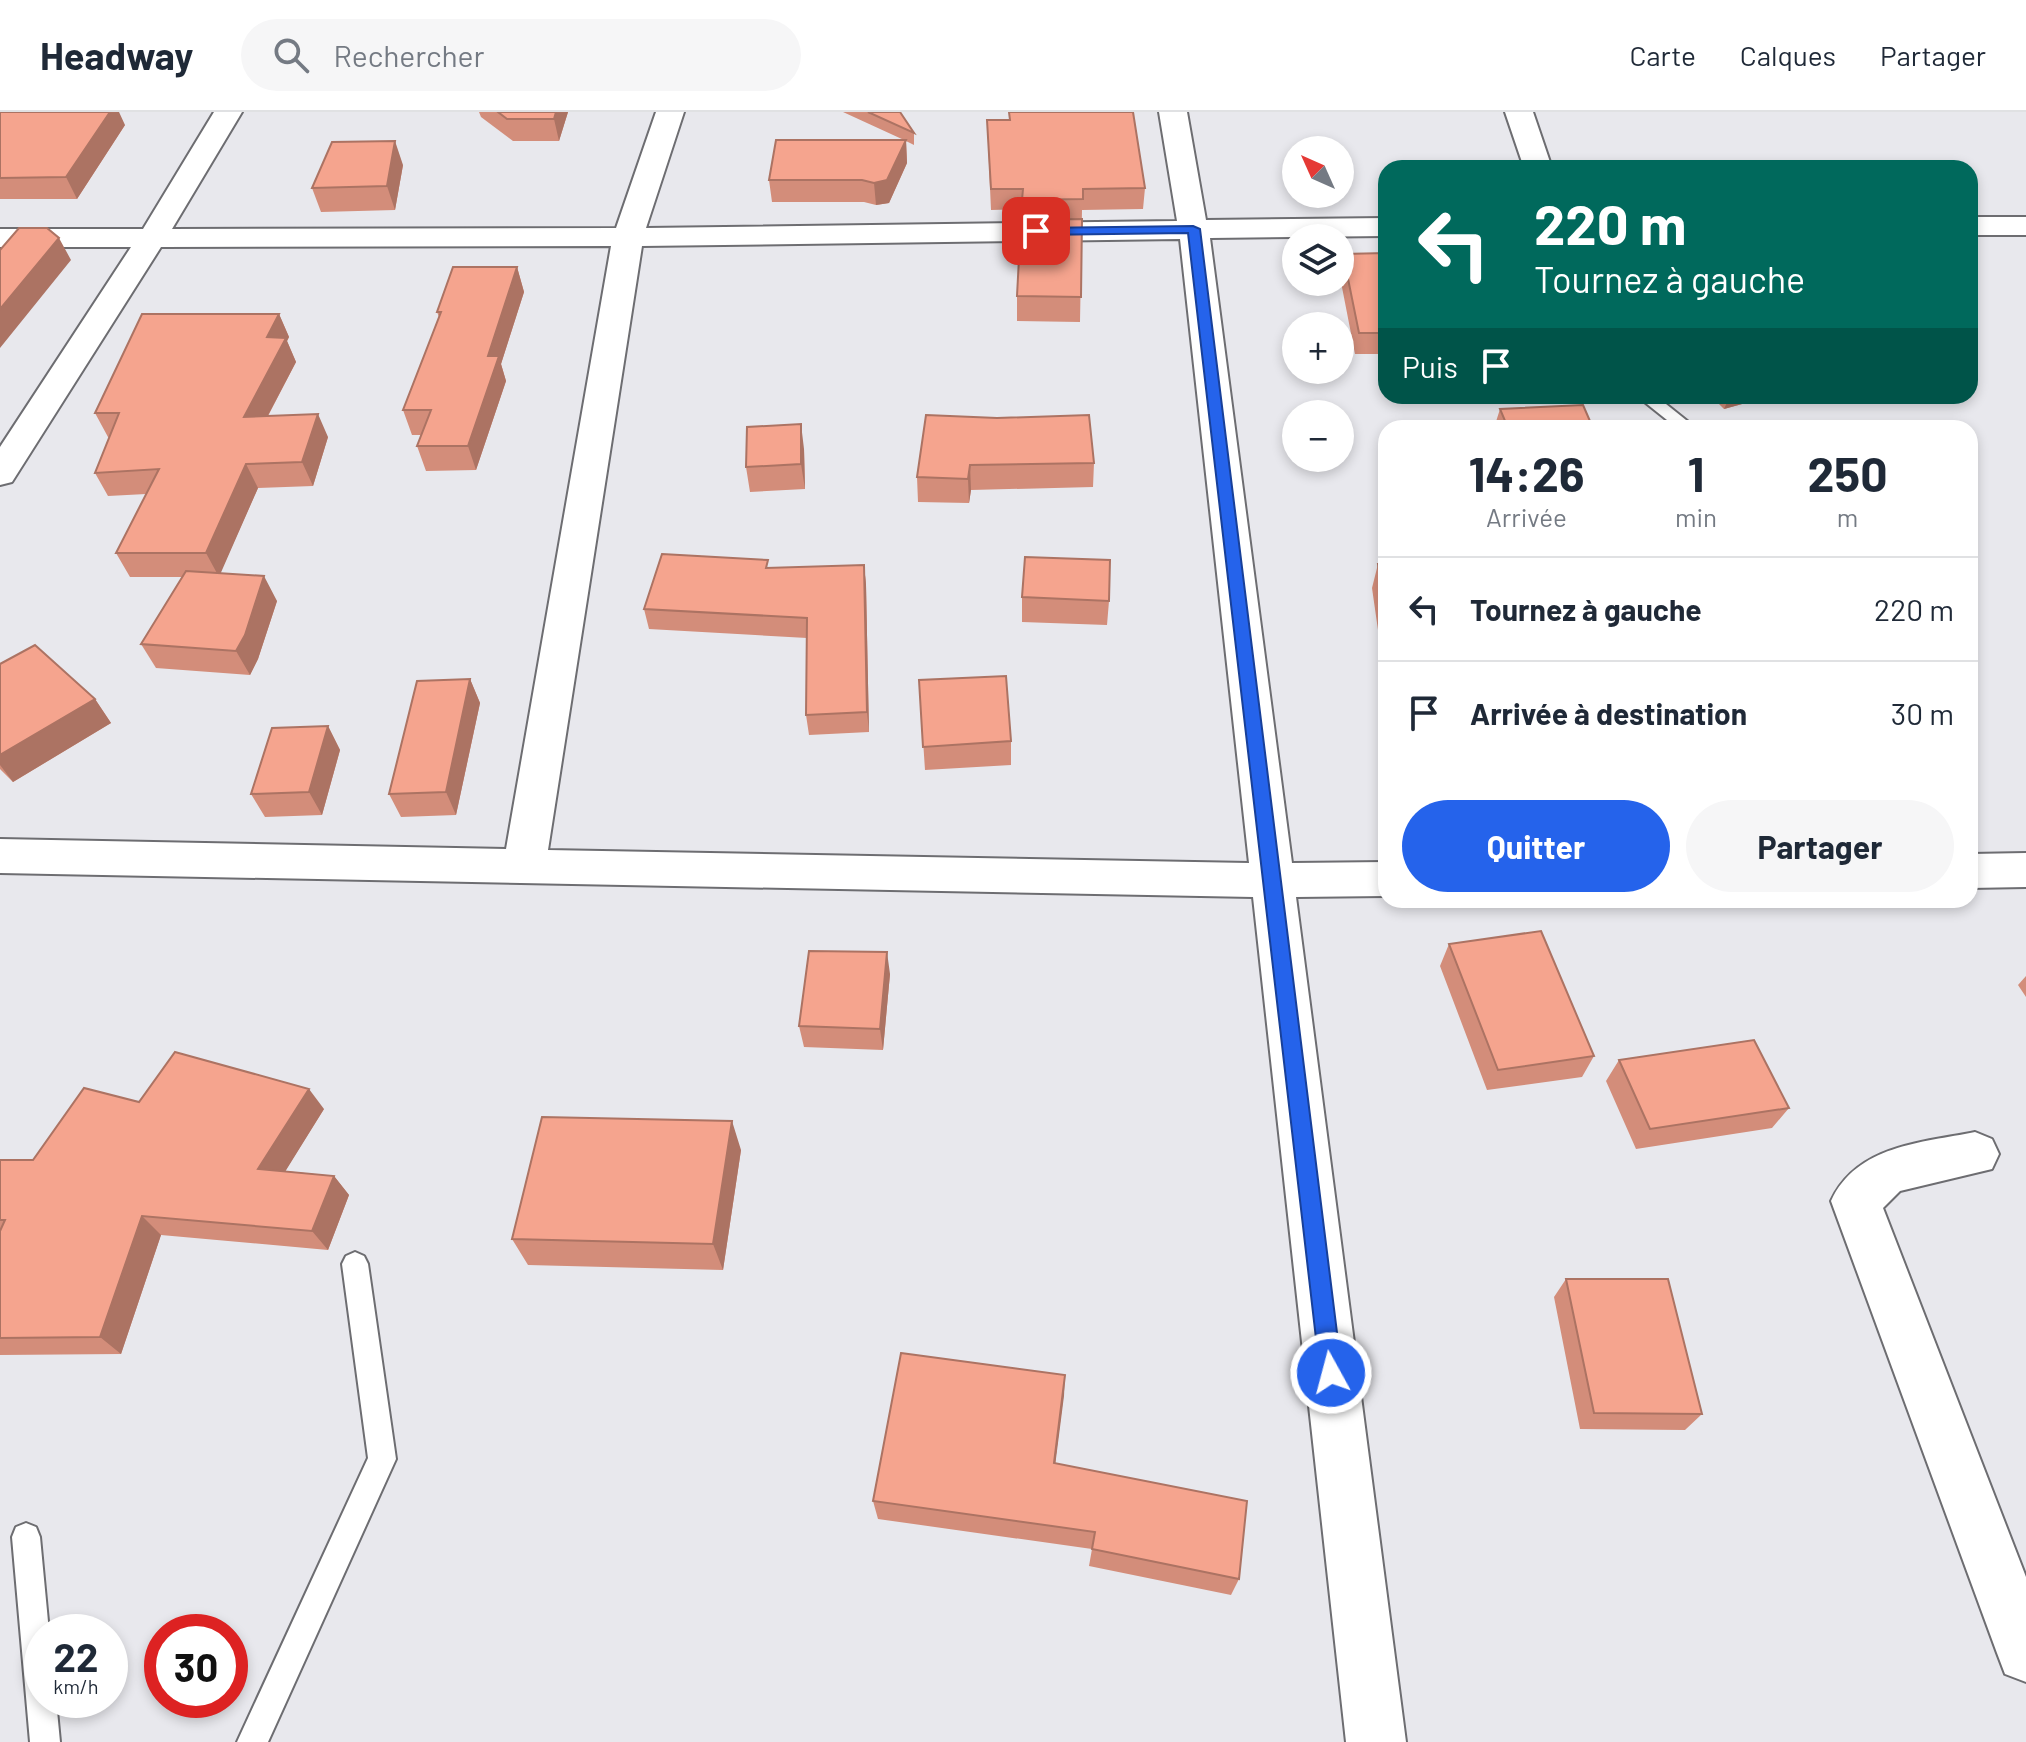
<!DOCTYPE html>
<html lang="fr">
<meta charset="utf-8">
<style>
body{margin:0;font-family:Barlow,sans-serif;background:#f6f6f7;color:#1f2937;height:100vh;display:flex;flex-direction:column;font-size:30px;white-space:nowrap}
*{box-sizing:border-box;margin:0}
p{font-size:26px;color:#747a83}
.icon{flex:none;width:44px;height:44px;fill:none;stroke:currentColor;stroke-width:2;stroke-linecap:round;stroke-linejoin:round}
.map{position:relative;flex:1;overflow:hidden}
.details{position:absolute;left:1378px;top:308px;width:600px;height:488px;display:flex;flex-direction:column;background:#fff;border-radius:24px;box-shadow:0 4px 12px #0003}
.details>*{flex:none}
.banner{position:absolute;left:1378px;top:48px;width:600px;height:244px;border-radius:24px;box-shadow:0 4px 12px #0003;background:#00695c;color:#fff;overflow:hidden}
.needle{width:52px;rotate:315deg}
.buttons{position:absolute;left:1282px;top:24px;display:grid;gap:16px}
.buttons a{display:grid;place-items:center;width:72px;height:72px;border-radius:50%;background:#fff;box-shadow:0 4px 12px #0003;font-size:40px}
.speed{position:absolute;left:24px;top:1502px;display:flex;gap:16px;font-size:40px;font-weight:700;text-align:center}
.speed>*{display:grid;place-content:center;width:104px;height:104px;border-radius:50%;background:#fff;box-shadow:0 4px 12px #0003;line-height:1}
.speed small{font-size:20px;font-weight:400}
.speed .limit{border:12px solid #d22;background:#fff;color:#111}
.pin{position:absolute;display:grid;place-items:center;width:68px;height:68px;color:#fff;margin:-34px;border-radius:16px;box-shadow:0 4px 12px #0006}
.me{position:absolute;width:88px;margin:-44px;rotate:353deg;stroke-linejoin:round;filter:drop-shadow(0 0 6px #0008)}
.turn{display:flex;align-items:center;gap:28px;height:168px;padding:0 24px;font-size:36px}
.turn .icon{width:104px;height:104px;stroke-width:2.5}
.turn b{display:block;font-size:56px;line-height:68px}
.then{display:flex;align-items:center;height:76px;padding:0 24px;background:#0003;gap:16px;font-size:30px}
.eta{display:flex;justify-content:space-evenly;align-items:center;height:136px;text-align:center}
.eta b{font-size:48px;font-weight:700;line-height:56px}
.action{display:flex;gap:16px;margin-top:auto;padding:16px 24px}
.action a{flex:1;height:92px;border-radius:48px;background:#2563eb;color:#fff;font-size:32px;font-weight:700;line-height:92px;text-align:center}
.action a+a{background:#f6f6f7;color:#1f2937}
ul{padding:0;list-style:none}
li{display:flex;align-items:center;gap:24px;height:104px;padding:0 24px;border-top:2px solid #e0e1e3}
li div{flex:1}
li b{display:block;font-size:30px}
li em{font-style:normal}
header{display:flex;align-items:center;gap:48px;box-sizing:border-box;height:112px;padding:0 40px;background:#fff;border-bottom:2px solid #e0e1e3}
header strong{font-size:38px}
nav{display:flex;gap:44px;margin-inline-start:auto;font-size:28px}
.search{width:560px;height:72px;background:#f6f6f7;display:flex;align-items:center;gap:20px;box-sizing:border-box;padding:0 28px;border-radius:44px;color:#747a83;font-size:30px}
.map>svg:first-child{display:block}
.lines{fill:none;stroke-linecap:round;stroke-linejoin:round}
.lane-casing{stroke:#6d6d71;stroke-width:4}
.street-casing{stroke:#6d6d71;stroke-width:4}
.lane{fill:#fff;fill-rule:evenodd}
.street{fill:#fff;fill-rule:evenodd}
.wall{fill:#d38d7a}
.shaded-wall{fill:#ac7363}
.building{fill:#f5a48e;stroke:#ac7363;stroke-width:2}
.route{fill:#2563eb;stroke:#184099;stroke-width:2}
</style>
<header>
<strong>Headway</strong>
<div class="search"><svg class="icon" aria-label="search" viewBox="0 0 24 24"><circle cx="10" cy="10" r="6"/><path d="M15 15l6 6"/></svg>Rechercher</div>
<nav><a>Carte</a><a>Calques</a><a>Partager</a></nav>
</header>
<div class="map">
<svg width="2026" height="1630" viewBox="0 0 2026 1630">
<rect width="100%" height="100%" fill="#e8e8ed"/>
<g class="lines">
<g class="lane-casing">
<path id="lane" d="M1637 284H1656L1696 316H1677Z
M355 1140 364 1144 368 1152 396 1347 268 1630H237L368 1346 342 1152 346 1144Z
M26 1411 36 1415 40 1425 49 1520H42V1588H56L60 1630H30L12 1425 16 1415Z"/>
</g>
<g class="street-casing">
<path id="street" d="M214 0H242L172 117 616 116 656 0H684L646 116 1177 109 1159 0H1187L1206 108 1386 106V124L1210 126 1292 751 1386 750V784L1296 785 1406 1630H1346L1253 785 0 761V727L506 737 611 134 161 135 12 370 0 373V335L131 135H0V117H143ZM1180 127 1249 751 548 738 642 134Z
M1505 0H1533L1552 56H1524Z
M1970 105H2026V123H1970Z
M2026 741V775L1970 776V742Z
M1975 1020 1992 1027 1999 1042 1992 1057 1900 1079 1883 1096 2026 1465V1570L2005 1562 1997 1541 1831 1089C1857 1033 1921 1031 1975 1020Z"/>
</g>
<use href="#lane" class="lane"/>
<use href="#street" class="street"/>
</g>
<path class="wall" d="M0 0 125 13 77 87H0Z
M479 0H568L559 29H513L481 5Z
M843 0H900L914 21V33L906 29 907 51 889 91 876 93 864 90H772L769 68 904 28Z
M987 8H1009L1145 76 1143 97 1082 98 1080 210 1017 209V184L1022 97 991 98Z
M403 53 395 98 321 100 312 76Z
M1386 141V242H1355L1340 165 1343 142Z
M517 155 524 180 501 252 506 269 476 358 426 359 417 334 421 323H412L403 298 439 205 437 200Z
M279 202 289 225 287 229 296 250 268 304 328 325 313 374 258 376 220 461 277 489 258 547 250 563 156 556 141 532 182 465H130L116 441 146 382 108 384 95 361 109 325H108L95 301Z
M1711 284H1771L1724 297Z
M1500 297 1593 316H1494Z
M926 303 1094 351 1093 375 971 378 969 391 918 390 917 365Z
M804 337 805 377 750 380 746 355Z
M1378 452H1386V525H1379L1372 476Z
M864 453 866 473 869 620 809 623 806 603 807 526 649 517 644 497 769 456Z
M1022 485 1109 489 1107 513 1022 510Z
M0 552 95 587 111 611 13 670 0 657Z
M470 567 480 591 456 703 401 705 389 682Z
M919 568 1011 629V653L925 658Z
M328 614 340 638 322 703 265 705 251 682Z
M1449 832 1594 944 1582 965 1487 978 1440 854Z
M890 862 883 938 804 935 799 914Z
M2026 864V885L2018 873Z
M1619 948 1789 996 1772 1016 1636 1037 1606 969Z
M139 990 324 997 285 1059 334 1064 349 1083 328 1138 161 1123 121 1242 0 1243V1048H33Z
M741 1038 723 1158 528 1153 512 1127Z
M1566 1167 1702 1302 1685 1318 1580 1317 1554 1185Z
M1065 1263 1055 1351 1239 1467 1231 1483 1089 1454 1092 1437 878 1407 873 1389Z"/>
<path class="shaded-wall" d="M110 0H119L125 13 77 87 66 65Z
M556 0H568L559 29 554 7Z
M906 28 907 51 889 91 876 93 874 71Z
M395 29 403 53 395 98 387 74Z
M59 126 71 148 0 236V197Z
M517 155 524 180 501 252 506 269 476 358 468 334 488 244Z
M1976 198 1970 209V200Z
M279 202 289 225 287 229 296 250 255 328 244 305 267 225Z
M1730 284H1771L1724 297Z
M318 302 328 325 313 374 302 350Z
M801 312 804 337 805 377 801 352Z
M246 352 258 376 219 465 206 441Z
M970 353 971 378 969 391 968 367Z
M864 453 866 473 869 620 867 600Z
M264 464 277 489 258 547 250 563 236 539Z
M470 567 480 591 456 703 446 680Z
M95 587 111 611 13 670 0 653V643Z
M328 614 340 638 322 703 309 680Z
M887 840 890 862 883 938 880 917Z
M309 977 324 997 275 1076 258 1057Z
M732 1009 741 1038 723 1158 713 1132Z
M334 1064 349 1083 328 1138 312 1119Z
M142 1104 161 1123 121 1242 100 1225Z
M1065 1263 1064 1284 1053 1370 1054 1351Z"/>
<path class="building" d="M0 0H110L66 65 0 66Z
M498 0H556L554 7H507Z
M868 0H900L914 21Z
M1009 0H1133L1145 76 1083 77V87L1022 88 1023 77H991L987 8H1010Z
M776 28H906L887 68 874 71 862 68H769Z
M395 29 387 74 312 76 332 30Z
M1082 107 1081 185 1017 184 1021 108Z
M19 116H47L59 126 0 197V138Z
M1386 141V221H1359L1343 142Z
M453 155H517L488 244H499L468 334H417L431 298H403L441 200H437Z
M142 202H279L267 225 286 226 244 305 318 302 302 350 246 352 206 441H116L159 357 95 361 119 301H95Z
M1583 293 1593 316H1508L1500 297Z
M926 303 997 306 1089 303 1094 351 970 353 968 367 917 365Z
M801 312V352L746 355 747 315Z
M662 442 768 448 766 456 864 453 867 600 806 603 807 506 644 497Z
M1025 445 1110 448 1109 489 1022 485Z
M1378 452H1386V500H1385Z
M186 459 264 464 245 523 236 539 141 532Z
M35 533 95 587 0 643V552Z
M1006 564 1011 629 923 635 919 568Z
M470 567 446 680 389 682 417 569Z
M328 614 309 680 251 682 272 616Z
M1541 819 1594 944 1498 958 1449 832Z
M809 839 887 840 880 917 799 914Z
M1754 928 1789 996 1650 1017 1619 948Z
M175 940 309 977 258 1057 334 1064 312 1119 142 1104 100 1225 0 1226V1119L5 1108H0V1048H33L84 976 139 990Z
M542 1005 732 1009 713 1132 512 1127Z
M1566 1167H1668L1702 1302 1594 1301Z
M901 1241 1065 1263 1054 1351 1247 1389 1239 1467 1092 1437 1095 1420 873 1389Z"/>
<path class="route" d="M1193 114 1200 117 1342 1261 1339 1268 1331 1272 1323 1268 1320 1261 1188 121 1036 123 1030 119 1036 116Z"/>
</svg>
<div class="buttons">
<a><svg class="needle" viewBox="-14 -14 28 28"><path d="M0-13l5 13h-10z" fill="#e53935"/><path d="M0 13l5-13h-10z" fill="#747a83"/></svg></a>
<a><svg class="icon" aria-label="layers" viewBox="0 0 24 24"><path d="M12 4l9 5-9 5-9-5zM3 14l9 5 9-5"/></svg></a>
<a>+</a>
<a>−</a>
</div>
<div class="speed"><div>22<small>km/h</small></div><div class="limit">30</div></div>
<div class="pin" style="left:1036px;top:119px;background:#d93025"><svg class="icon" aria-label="arrive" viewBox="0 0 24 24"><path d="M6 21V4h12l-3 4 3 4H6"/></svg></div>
<svg class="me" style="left:1331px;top:1261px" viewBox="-20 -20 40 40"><circle r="17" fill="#2563eb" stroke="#fff" stroke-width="3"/><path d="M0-11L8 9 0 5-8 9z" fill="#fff"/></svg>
<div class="banner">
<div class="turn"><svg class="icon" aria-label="left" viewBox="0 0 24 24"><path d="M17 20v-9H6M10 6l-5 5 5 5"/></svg><div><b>220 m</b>Tournez à gauche</div></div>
<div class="then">Puis<svg class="icon" aria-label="arrive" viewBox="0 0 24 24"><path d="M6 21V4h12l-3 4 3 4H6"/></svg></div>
</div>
<section class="details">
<div class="eta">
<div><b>14:26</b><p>Arrivée</p></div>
<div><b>1</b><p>min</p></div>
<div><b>250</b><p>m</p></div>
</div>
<ul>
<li><svg class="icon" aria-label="left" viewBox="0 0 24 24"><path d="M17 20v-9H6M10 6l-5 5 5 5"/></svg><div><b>Tournez à gauche</b></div><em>220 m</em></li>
<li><svg class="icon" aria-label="arrive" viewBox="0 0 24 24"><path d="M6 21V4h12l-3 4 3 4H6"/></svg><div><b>Arrivée à destination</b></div><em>30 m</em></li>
</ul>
<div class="action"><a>Quitter</a><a>Partager</a></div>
</section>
</div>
